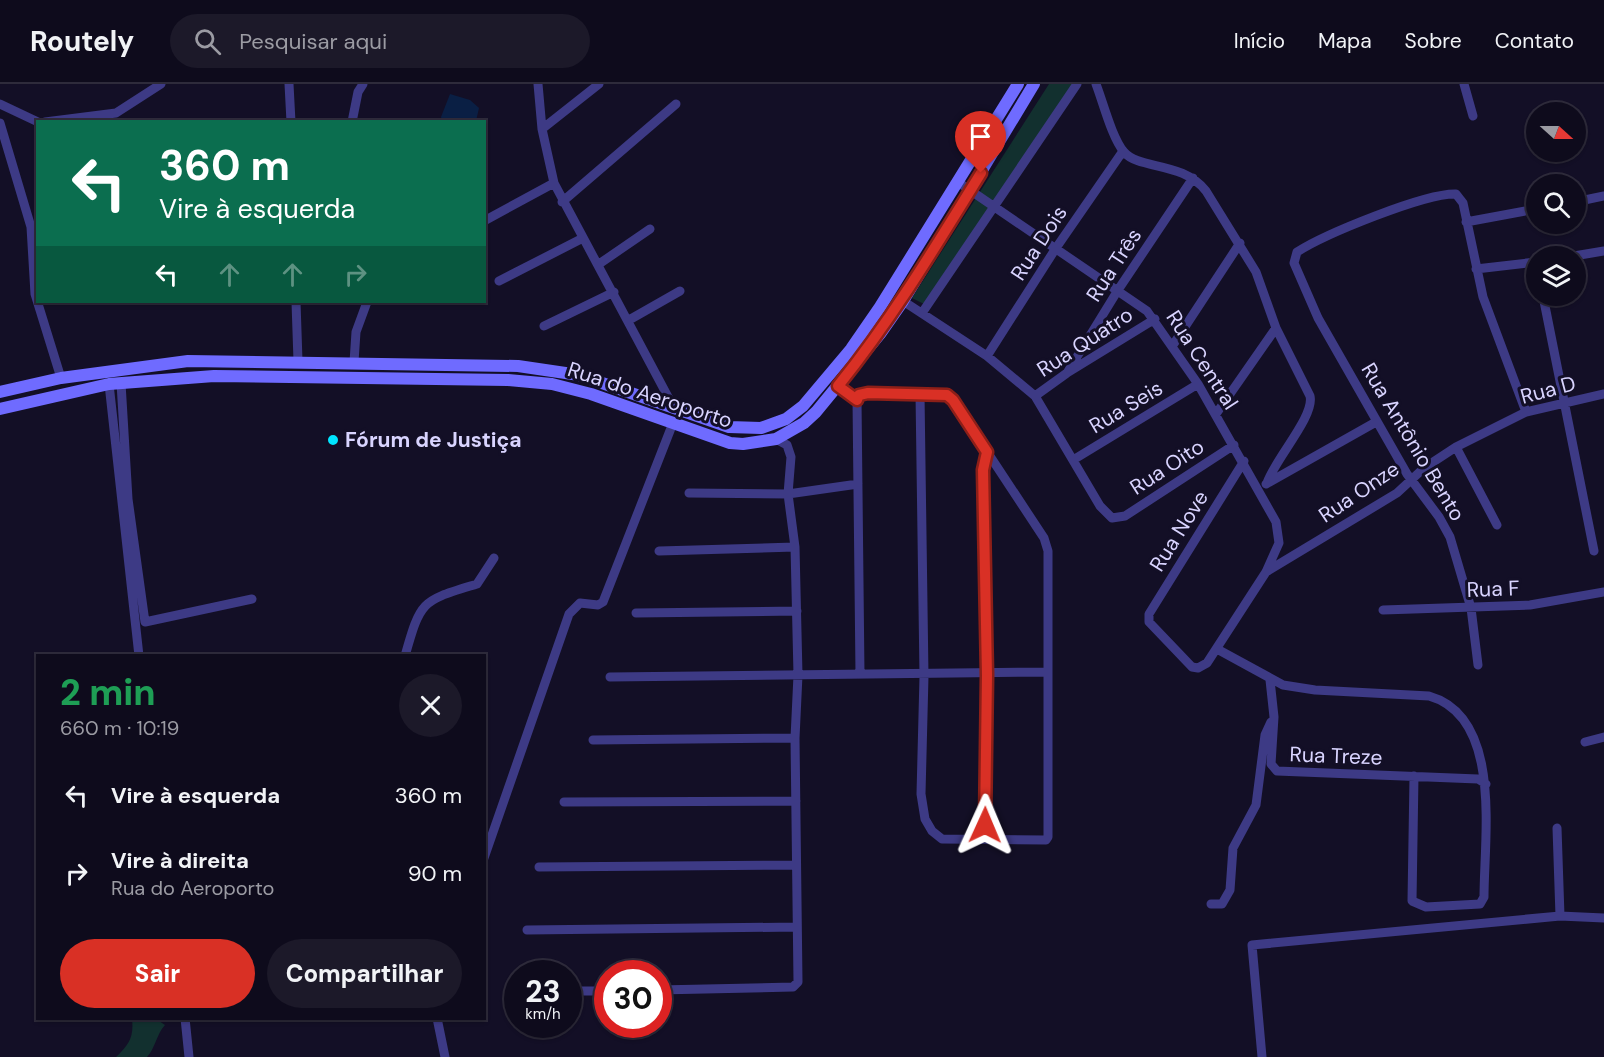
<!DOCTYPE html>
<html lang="pt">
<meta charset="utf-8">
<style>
body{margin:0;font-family:"DM Sans",sans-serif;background:#1c1929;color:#f1f3f6;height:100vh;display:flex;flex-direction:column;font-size:22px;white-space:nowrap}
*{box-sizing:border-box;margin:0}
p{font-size:20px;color:#9b9ba3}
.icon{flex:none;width:33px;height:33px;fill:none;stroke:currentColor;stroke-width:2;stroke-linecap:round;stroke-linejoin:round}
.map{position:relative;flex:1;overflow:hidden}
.details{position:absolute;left:36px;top:570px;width:450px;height:366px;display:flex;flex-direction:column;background:#0e0b1c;border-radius:0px;box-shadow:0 2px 4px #0004,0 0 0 2px #2e2b3b}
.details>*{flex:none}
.hud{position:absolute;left:36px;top:36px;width:450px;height:183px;border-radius:0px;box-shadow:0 2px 4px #0004,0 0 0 2px #2e2b3b;background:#0b6e4f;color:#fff;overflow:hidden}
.needle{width:39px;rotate:111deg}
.buttons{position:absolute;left:1526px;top:18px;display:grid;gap:12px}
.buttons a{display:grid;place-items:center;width:60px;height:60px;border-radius:50%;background:#0e0b1c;box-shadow:0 2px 4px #0004,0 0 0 2px #2e2b3b;font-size:30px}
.speed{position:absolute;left:504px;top:876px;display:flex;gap:12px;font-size:30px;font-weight:700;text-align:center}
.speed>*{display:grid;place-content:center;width:78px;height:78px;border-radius:50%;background:#0e0b1c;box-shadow:0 2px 4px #0004,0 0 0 2px #2e2b3b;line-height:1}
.speed small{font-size:15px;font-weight:400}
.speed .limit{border:9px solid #d22;background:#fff;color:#111}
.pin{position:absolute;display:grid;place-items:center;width:51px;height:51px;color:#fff;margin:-62px -26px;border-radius:50% 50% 50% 0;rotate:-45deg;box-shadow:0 0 6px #0007}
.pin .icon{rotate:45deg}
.me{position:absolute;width:66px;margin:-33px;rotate:1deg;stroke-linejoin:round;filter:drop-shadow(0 0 4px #0008)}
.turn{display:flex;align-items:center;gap:21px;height:126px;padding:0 24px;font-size:27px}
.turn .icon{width:78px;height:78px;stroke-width:2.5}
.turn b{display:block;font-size:42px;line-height:51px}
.lanes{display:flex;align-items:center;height:57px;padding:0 24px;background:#0003;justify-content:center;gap:30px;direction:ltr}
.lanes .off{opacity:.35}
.round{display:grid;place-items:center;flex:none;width:63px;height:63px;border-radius:32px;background:#1c1929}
.overview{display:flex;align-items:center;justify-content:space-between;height:102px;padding:0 24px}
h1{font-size:36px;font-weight:800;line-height:45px;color:#1e9e55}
.button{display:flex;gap:12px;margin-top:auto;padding:12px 24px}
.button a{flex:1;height:69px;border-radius:36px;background:#d93025;color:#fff;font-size:24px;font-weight:800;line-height:69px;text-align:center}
.button a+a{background:#1c1929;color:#f1f3f6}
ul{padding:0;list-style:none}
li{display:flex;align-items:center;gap:18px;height:78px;padding:0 24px}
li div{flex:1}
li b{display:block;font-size:22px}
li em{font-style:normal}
header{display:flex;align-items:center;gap:36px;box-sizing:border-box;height:84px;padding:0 30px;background:#0e0b1c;border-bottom:2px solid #2e2b3b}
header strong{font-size:28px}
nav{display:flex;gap:33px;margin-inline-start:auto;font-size:21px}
.search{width:420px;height:54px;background:#1c1929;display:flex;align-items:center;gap:15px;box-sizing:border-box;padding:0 21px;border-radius:33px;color:#9b9ba3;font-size:22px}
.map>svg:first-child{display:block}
.green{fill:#12302f}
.water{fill:#0a1f44}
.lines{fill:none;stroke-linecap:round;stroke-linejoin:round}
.street{stroke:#3d3a85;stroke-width:9}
.secondary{stroke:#6f6bff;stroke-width:12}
.route-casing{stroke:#8d1f18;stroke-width:15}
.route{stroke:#d93025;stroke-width:10}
.poi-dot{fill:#00e5ff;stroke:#130f26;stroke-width:2}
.labels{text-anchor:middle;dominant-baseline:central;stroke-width:6;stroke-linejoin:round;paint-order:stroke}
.street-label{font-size:21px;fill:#d9d4ff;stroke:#130f26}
.poi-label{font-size:21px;font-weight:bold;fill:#d9d4ff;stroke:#130f26;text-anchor:start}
</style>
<header>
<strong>Routely</strong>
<div class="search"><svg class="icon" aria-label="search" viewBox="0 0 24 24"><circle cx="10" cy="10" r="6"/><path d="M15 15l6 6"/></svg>Pesquisar aqui</div>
<nav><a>Início</a><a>Mapa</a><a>Sobre</a><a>Contato</a></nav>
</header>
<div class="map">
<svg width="1604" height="973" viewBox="0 0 1604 973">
<rect width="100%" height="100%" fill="#130f26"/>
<path class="green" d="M1049 0H1073L926 221 912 214Z
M132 935H156L165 941C156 951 156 963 147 973H116C129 961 134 953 132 935Z"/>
<path class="water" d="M450 10 470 16 479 24 476 37H442L441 33Z"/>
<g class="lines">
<path class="street" d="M289 0 291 38
M538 0 542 45 554 99 674 324
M1096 0C1103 18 1112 54 1124 68 1139 86 1183 77 1206 107L1256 188 1276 244 1310 312C1315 332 1275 375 1267 399
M1464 0 1473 32
M0 20 38 38
M45 38 116 29 161 0
M352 38 358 8 363 0
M0 39 31 143 35 210 61 294
M542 45 599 0
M958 98 1147 227 1198 300 1276 438 1279 459 1266 488 1207 579 1198 584 1192 583 1149 538V530L1244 377
M562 118 676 20
M1575 118 1604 112
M484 137 554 99
M1466 138 1536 125
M1574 172 1604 167
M599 180 650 145
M1476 185 1536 178
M499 197 583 154
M1543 212 1594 467
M903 217 987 272 1035 312 1100 422 1112 434 1125 432 1234 361
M296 218 298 277
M922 229 1077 0
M629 236 680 207
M544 242 614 208
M1173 261 1240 159
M987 272 1056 164 1123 67
M354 278 356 248 367 218
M1067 289 1118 206 1193 94
M121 299 128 415 145 538 252 515
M109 300 139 572
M838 302 857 316
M1035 312 1067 289 1155 235
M1216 330 1276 244
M1456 363 1497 441
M1073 376 1198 300
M1266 400 1376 338
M689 409 788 410 858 400
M659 467 795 463
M1266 488 1397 409 1424 384 1456 363 1526 328 1604 310
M1383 526 1530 521 1604 508
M636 529 797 527
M1217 565 1283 601 1315 606 1429 612C1503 633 1484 753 1484 813L1480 820 1426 823 1412 817 1414 692
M405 572C421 515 422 517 477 500L494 474
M1478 581 1471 524 1450 453 1439 433 1407 390 1318 234 1294 179 1297 168C1325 150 1425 109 1456 110L1463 119 1483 213 1526 328
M860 590 857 316 859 311 868 309C887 310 939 305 953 316L1044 454 1048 467V753L1046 756 942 755 932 747 925 735 921 710 924 592 920 310
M610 593 1047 588
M1270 596 1274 633 1271 680 1277 687 1478 695 1486 700
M593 656 795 654
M1585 658 1604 653
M564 718 796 717
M985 741 987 591 983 386 987 367
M1557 744 1560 832
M484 774 569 530 580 519 598 521 603 518 673 339
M539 783 796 781
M1211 820H1222L1230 806 1233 764 1256 721 1265 651 1271 638
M527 846 797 843
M658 906 793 903 798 898 795 654 798 591 795 463 788 410 791 373 787 361 776 355
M568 907H608
M512 908H518
M185 934 189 973
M437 934 445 973
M1262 973 1252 861 1560 832 1604 834"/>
<path class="secondary" d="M0 308 61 294 188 277 518 282 579 291 729 343 761 344 786 335 803 322 851 265 880 223 1018 0
M0 325 109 300 214 292 508 296 552 300 591 310 730 359 743 360 776 355 804 339 816 328 880 250 903 217 1034 0"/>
</g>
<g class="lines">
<g class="route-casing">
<path id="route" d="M981 89C936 162 892 235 838 302L857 316 859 311 868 309 947 311 953 316 987 368 983 386 987 591 985 741"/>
</g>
<use href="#route" class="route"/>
</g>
<circle class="poi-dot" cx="333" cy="356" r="6"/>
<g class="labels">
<g class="street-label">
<text transform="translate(1039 159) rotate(-57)">Rua Dois</text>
<text transform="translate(1114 181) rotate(-57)">Rua Três</text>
<text transform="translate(1085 258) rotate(-33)">Rua Quatro</text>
<text transform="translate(1202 276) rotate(57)">Rua Central</text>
<text transform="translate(1548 306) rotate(-15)">Rua D</text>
<text transform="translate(650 311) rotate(18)">Rua do Aeroporto</text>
<text transform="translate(1126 323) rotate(-31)">Rua Seis</text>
<text transform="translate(1413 358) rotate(59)">Rua Antônio Bento</text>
<text transform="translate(1167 383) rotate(-33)">Rua Oito</text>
<text transform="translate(1359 408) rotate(-34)">Rua Onze</text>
<text transform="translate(1179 447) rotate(-58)">Rua Nove</text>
<text transform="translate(1493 505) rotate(-2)">Rua F</text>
<text transform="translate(1336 672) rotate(2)">Rua Treze</text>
</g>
<g class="poi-label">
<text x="345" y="356">Fórum de Justiça</text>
</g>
</g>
</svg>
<div class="buttons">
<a><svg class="needle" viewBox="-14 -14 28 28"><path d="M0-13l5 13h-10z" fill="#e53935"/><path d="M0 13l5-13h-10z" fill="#9b9ba3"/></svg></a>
<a><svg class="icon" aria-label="search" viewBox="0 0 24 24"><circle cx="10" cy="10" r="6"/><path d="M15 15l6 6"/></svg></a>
<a><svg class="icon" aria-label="layers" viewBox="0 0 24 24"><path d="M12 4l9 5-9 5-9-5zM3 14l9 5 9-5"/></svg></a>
</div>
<div class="speed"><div>23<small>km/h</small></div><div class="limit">30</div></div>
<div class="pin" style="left:981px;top:89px;background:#d93025"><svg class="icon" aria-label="arrive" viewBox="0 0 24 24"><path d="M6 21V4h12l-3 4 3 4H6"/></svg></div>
<svg class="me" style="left:985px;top:741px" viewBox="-20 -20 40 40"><path d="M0-17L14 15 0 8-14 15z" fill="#d93025" stroke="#fff" stroke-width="4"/></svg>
<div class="hud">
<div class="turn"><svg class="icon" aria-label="left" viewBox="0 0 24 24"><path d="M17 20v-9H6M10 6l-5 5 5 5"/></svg><div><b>360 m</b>Vire à esquerda</div></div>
<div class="lanes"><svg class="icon" aria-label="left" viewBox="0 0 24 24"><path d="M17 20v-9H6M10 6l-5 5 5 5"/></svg><svg class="icon off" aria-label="ahead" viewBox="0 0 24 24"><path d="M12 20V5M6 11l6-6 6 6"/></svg><svg class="icon off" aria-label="ahead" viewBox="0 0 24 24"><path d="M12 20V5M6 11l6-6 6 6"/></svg><svg class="icon off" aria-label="right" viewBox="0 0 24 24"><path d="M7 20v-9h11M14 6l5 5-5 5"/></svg></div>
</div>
<section class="details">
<div class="overview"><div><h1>2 min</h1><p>660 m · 10:19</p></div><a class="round"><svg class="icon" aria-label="close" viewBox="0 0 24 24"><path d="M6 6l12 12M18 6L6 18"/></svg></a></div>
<ul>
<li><svg class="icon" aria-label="left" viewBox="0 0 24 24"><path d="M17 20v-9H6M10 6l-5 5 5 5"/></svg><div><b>Vire à esquerda</b></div><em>360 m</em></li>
<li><svg class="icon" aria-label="right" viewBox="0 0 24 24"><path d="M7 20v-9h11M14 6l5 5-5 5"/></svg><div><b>Vire à direita</b><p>Rua do Aeroporto</p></div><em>90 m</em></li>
</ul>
<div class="button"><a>Sair</a><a>Compartilhar</a></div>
</section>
</div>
